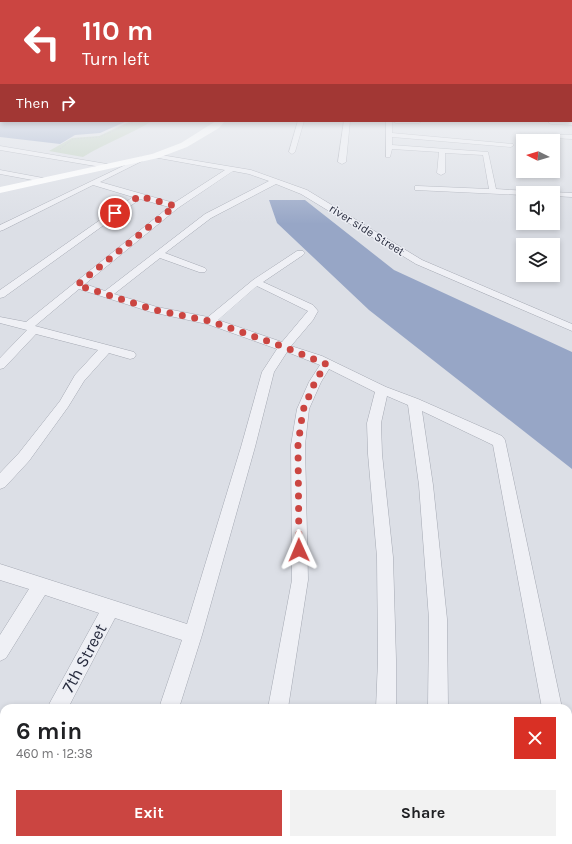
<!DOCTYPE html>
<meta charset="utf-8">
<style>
body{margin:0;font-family:Karla,sans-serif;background:#f2f2f2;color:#202124;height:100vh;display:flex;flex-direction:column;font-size:15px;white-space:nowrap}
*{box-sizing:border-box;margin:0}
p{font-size:13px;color:#757577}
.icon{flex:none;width:22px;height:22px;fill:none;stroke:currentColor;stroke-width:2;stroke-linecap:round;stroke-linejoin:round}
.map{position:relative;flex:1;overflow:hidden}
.details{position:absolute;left:0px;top:704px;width:572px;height:140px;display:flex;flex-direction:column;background:#fff;border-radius:12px 12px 0 0;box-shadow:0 2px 6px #0003}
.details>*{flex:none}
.hud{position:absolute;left:0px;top:0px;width:572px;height:122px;box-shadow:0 2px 6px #0003;background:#cb4541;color:#fff;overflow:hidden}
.needle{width:26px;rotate:275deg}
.tools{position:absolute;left:516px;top:134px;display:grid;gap:8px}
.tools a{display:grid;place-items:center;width:44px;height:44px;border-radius:0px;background:#fff;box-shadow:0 2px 6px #0003;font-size:20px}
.pin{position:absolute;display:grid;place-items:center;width:34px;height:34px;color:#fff;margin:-17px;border:2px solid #fff;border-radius:50%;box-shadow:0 1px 4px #0007}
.me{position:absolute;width:44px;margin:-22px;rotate:359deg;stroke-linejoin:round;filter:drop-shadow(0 0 3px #0008)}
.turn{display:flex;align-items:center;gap:14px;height:84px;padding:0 16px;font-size:18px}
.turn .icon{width:52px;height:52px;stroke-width:2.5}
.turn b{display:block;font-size:28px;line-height:34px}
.then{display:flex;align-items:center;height:38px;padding:0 16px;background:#0003;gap:8px;font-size:15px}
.round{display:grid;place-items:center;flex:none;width:42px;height:42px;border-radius:0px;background:#f2f2f2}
.headline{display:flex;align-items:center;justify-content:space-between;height:68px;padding:0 16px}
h1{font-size:24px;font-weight:700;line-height:30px}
.primary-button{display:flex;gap:8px;margin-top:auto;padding:8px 16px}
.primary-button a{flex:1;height:46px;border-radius:0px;background:#cb4541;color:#fff;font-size:16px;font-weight:700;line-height:46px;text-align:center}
.primary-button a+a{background:#f2f2f2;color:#202124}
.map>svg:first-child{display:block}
.green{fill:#bfd0be}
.water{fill:#97a6c6}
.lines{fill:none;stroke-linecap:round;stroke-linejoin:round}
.street-casing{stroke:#a5a9b3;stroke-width:1}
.path{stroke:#bbbdc5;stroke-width:1;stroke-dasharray:1.5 1.5;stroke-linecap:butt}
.street{fill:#eff0f5;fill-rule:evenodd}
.secondary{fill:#fff;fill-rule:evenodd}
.route{stroke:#cb4541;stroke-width:7;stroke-dasharray:0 12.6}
.labels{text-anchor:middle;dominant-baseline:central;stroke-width:3;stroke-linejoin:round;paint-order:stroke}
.far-street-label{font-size:12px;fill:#262a3c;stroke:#eceef4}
.near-street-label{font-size:17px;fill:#262a3c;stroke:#eceef4}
</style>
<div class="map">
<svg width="572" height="844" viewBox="0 0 572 844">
<rect width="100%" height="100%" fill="#dcdfe6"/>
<path class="green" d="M131 121H152C130 135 105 143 83 157L49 151 72 138 99 136Z"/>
<path class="water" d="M0 106 1 121H127L100 133 75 135 60 144 0 137Z
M269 200H305L394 270 572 352V469L369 310 277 223Z"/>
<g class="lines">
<g class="street-casing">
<path id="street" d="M298 121H304L295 152 292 154 289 152Z
M344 121H350L346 162 342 164 338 162Z
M386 121H392V133L513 144 514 145 511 147 392 137V145L488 152 496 189 527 191 531 193H523V195L415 190V186H418L489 189 483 155 445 153V173L441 175 437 173 439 152 392 149 390 157H386Z
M393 121H422L419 123H396Z
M549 121H572V125L551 124 549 123Z
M554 135H572V139L552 138V136Z
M0 146 107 164 111 166 107 168 0 150Z
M155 154 251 170 307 190 422 260 572 324V331L416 264 301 194 276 184 211 218 165 253 205 268 207 270 205 272H199L160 258 114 294 157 307 208 317 253 280 297 251H303L305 253 303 255 263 282 313 305 318 311 313 320 291 346 322 356 386 387 418 399 502 436 505 440 562 708H542L493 445 422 411 433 485 447 619 448 708H428L429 619 419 485 408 405 387 396 381 423 382 454 393 557 396 660V708H376L378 660 377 557 368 454 367 423 375 392 329 369 321 382 309 409 305 445 308 580 288 708H268L292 580 291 445 297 409 309 382 320 365 287 352 274 372 255 447 202 635 179 708H159L182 640 115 618 68 708H47L99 613 45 595 6 658 0 661V635L29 589 0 580V564L187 624 241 447 262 372 277 349 207 324 151 312 79 289 35 326 134 352 136 355 134 358 130 359 109 353 84 381 68 407 29 461 5 487 0 489V473L19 453 60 401 75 375 98 350 36 334 4 368 0 369V358L27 330 0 323V317L26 322 169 207 140 199 4 297 0 298V290L133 197 93 185 3 230 0 231V225L142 157 144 158V160L100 182 174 203 225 170 153 157V155ZM233 171 249 174 269 181 205 214 105 291 85 284 178 208ZM257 286 308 311 282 342 218 320Z
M0 170 43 178 47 180 43 182 0 174Z
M553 192 572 193V197L553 196V193H550Z
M568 774 572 776V812L568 810Z
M4 795V822L0 824V797Z
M568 828 572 829V844H559L557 840H568Z
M113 840H136L135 844H112Z
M247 840H269L268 844H246Z
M316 840H338V844H316Z
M428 840H450V844H428Z"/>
</g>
<path class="path" d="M60 149 73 139 100 137 135 121"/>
<use href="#street" class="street"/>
<path class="secondary" d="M216 121H225L219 128 187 147 158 158 0 193V187L152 154 181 143Z"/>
</g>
<linearGradient id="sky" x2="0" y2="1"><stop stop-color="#87aeda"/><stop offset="0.47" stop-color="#eff1f4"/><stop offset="1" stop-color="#eff1f4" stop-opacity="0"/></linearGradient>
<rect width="572" height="224" fill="url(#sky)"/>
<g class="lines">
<path class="route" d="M115 213 139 196 175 206 77 285 155 310 210 321 284 347 326 364 315 382 303 410 298 445 299 550"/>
</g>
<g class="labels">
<g class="far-street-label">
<text transform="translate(367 230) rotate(32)">river side Street</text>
</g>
<g class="near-street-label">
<text transform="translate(84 658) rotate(-62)">7th Street</text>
</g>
</g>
</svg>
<div class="tools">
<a><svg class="needle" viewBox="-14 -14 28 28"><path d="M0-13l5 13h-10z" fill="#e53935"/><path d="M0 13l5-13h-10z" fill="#757577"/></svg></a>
<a><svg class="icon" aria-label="sound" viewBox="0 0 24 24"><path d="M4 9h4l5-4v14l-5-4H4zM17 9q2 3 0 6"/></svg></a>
<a><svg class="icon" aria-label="layers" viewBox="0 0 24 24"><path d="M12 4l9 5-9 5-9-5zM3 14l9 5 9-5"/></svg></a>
</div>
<div class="pin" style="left:115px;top:213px;background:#d93025"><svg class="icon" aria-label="arrive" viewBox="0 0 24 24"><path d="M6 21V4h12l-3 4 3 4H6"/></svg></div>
<svg class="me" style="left:299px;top:550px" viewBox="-20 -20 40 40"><path d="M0-17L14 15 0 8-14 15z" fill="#cb4541" stroke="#fff" stroke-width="4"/></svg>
<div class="hud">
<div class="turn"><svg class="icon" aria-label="left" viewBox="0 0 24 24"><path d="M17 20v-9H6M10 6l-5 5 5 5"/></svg><div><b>110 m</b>Turn left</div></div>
<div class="then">Then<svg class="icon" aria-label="right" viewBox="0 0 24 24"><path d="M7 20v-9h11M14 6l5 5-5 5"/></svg></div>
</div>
<section class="details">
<div class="headline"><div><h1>6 min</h1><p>460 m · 12:38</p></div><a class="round" style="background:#d93025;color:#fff"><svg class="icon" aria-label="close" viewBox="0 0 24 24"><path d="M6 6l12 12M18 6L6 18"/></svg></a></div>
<div class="primary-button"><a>Exit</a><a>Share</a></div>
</section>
</div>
